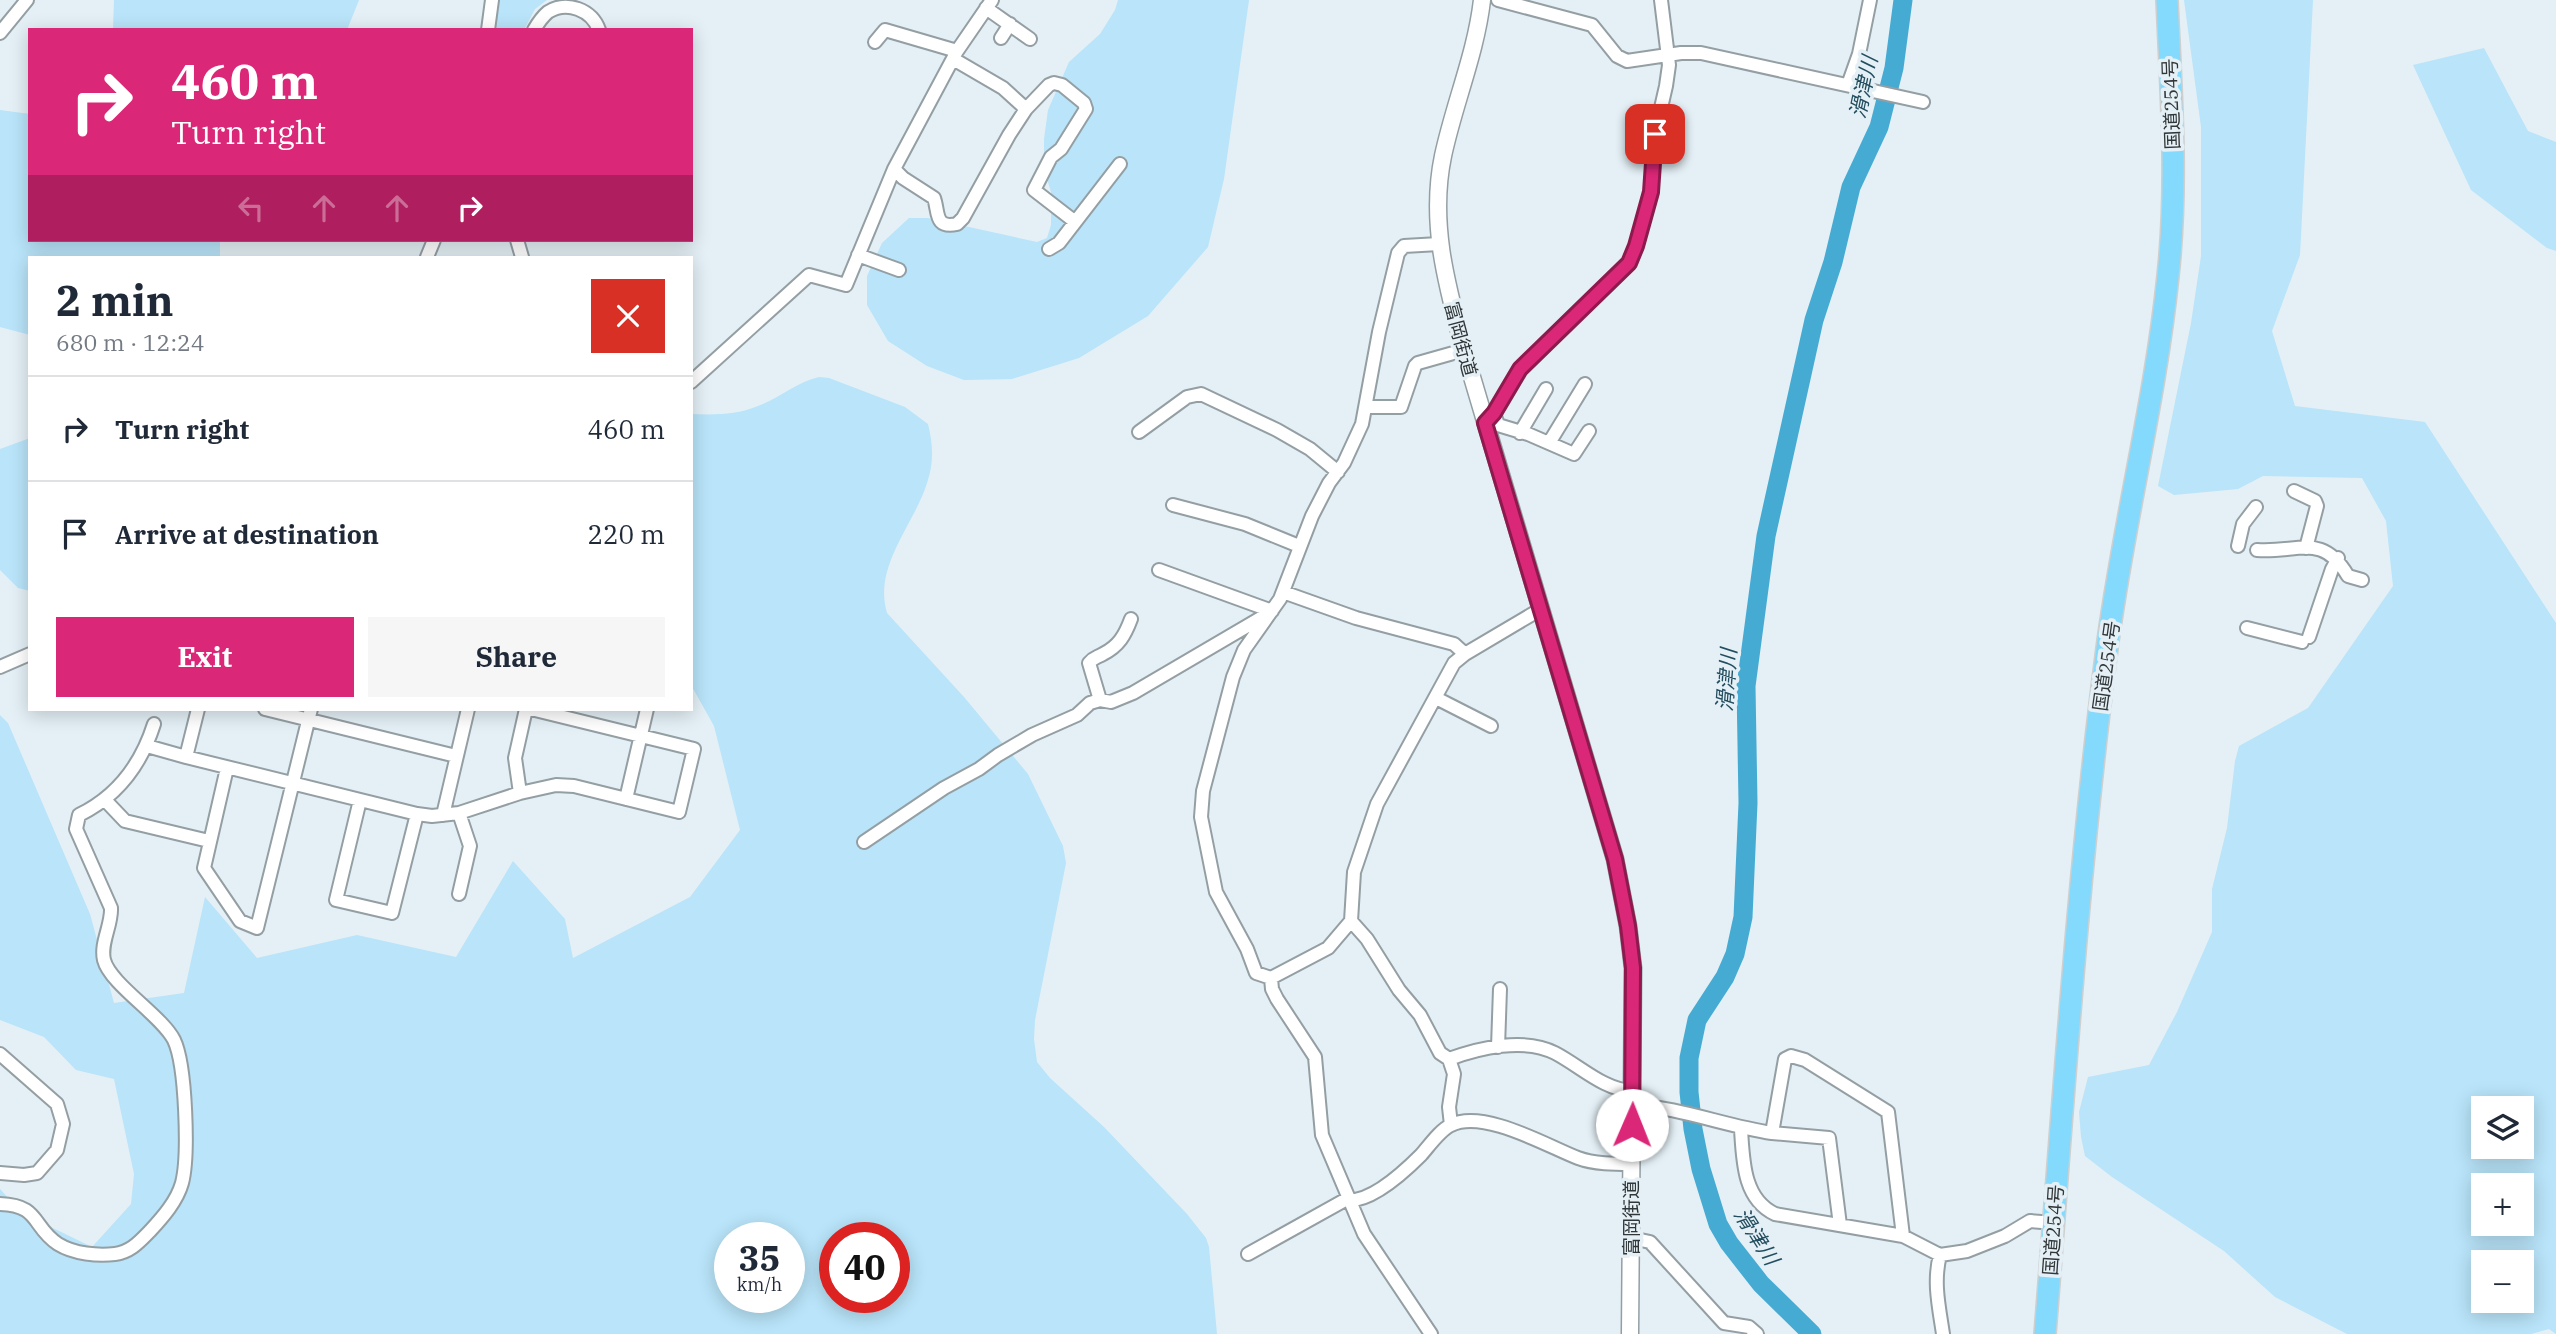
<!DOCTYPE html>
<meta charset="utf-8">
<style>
body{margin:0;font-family:"IBM Plex Serif","Noto Sans JP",serif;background:#f6f6f7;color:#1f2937;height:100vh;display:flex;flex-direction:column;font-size:26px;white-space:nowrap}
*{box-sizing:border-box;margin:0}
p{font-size:23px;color:#747a83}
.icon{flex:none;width:38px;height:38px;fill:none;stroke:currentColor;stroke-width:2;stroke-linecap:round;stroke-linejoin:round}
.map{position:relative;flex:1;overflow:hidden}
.side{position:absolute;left:28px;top:256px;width:665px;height:455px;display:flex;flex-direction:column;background:#fff;border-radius:0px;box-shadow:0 4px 18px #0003}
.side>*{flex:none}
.hud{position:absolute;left:28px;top:28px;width:665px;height:214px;border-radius:0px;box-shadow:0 4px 18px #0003;background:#db2777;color:#fff;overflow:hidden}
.tools{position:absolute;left:2471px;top:1096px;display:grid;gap:14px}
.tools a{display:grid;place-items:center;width:63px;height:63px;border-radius:0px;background:#fff;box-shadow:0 4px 18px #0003;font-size:35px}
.speed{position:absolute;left:714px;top:1222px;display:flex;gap:14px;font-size:35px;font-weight:700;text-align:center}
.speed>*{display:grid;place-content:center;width:91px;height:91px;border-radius:50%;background:#fff;box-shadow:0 4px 18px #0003;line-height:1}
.speed small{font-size:18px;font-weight:400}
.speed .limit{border:10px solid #d22;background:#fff;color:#111}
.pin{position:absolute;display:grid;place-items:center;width:60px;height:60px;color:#fff;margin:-30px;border-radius:14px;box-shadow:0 4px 10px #0006}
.me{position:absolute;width:77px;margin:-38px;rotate:1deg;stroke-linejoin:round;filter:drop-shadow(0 0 5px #0008)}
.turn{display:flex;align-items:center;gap:24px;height:147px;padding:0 28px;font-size:32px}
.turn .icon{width:91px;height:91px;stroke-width:2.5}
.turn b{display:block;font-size:49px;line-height:60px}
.lanes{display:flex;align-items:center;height:66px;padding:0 28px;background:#0003;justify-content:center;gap:35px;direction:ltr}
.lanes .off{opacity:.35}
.round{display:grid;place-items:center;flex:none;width:74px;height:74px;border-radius:0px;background:#f6f6f7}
.overview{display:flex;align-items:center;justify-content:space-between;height:119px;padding:0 28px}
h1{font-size:42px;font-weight:800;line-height:52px}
.cta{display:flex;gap:14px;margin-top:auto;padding:14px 28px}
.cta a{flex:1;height:80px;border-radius:0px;background:#db2777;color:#fff;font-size:28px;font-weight:800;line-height:80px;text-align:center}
.cta a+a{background:#f6f6f7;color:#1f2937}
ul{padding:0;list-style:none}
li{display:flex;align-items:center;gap:21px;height:105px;padding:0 28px;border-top:2px solid #e0e1e3}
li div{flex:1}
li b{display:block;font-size:26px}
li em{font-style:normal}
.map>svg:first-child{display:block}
.green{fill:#b9e4f9;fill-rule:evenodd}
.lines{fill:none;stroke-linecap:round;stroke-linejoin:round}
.river{stroke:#46abd3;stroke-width:19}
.minor-casing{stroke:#949fa4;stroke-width:16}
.tertiary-casing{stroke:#949fa4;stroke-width:19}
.trunk-casing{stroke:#cecfcf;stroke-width:24}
.minor{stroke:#fff;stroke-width:12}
.tertiary{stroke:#fff;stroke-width:16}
.trunk{stroke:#84dafc;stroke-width:21}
.route-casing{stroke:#8e194d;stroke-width:18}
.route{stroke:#db2777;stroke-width:12}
.labels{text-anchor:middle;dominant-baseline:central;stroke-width:7;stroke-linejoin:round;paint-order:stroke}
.street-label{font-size:19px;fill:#313638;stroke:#e4f0f6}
.water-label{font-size:21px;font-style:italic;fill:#234e5f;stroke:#e4f0f6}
</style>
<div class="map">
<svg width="2556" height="1334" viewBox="0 0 2556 1334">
<rect width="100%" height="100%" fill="#e4f0f6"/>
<path class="green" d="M114 0H359L347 30H113Z
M497 0H547L535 9 524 30H494Z
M1118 0H1249L1224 179 1208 247 1148 316 1079 358 1012 379 964 380 927 366 888 341 867 305V276L882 243 909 218H928L1037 242 1047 238 1051 225V192L1044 169V139L1048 110 1069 62 1100 34 1115 10Z
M2184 0H2313L2300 255 2272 331 2295 406 2425 422 2556 623V1334L2549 1329 2531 1334H2347L2275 1297 2224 1251 2112 1177 2085 1156 2081 1137 2079 1112 2088 1077 2149 1065 2177 1012 2212 932V889L2227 828 2235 761 2239 746 2308 708 2393 586 2386 521 2362 478 2263 476 2238 489 2174 495 2158 486 2191 323 2201 256V127ZM2483 1108H2522V1146H2483ZM2483 1185H2522V1223H2483ZM2483 1262H2522V1300H2483Z
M2484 48 2528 131 2556 142V251L2547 248 2471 190 2413 65Z
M0 110 30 114V240H220V257H30V335L0 327Z
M819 377 829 378 905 407 928 424C933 444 934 463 927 483 914 525 873 566 887 613L964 697 1028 774 1063 846 1066 863 1035 1020 1034 1039 1037 1062 1050 1078 1104 1127 1187 1214 1206 1238 1209 1247 1217 1334H0V1189L22 1213 92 1247 131 1204 134 1174 114 1079 76 1070 44 1037 0 1020V715L8 723 90 914 114 1003 184 993 205 897 257 958 357 935 456 957 513 861 565 919 573 958 690 897 740 830 714 726 691 685V414C715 415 736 415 758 406 780 398 797 382 819 377ZM730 1237H789V1297H730ZM835 1237H894V1297H835Z
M30 438V591L18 588 0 570V449Z"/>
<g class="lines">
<path class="river" d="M1812 1334 1761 1284 1729 1243 1718 1224 1701 1169 1693 1129 1689 1092V1058L1697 1020 1725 977 1735 954 1743 917 1748 803 1746 686 1766 536 1814 320 1833 262 1851 187 1879 127 1894 68 1903 0"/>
<g class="minor-casing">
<path id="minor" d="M1498 0 1592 25 1617 56 1627 61 1681 53H1701L1923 102
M986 8 1030 39
M488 30 492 0
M534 30C538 23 542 17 548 12 567 0 592 10 599 30
M0 33 27 0
M1001 38 1010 24
M875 42 885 30 957 51
M955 60 1003 88 1026 109
M1848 85 1859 54 1870 0
M894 169 903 178 934 198C939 212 934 229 957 224L963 218 1009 135 1026 109 1049 85 1054 83 1062 85 1084 103 1086 109 1061 149 1051 157 1034 190 1074 221
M517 240 522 257
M1439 244 1404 246 1398 253 1379 332 1362 424 1344 463 1329 483 1312 516 1280 599 1244 650 1233 677 1203 791 1201 817 1216 892 1247 949 1256 973 1271 978 1328 948 1351 921 1354 872 1377 804 1454 663 1465 654 1541 609
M1049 249 1059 243 1120 164
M858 255 899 270
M427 257 434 240
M691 382 809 275 846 285 894 169 957 51 992 0
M1367 407H1401L1415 366 1418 363 1464 350
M1494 413 1498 425 1528 434 1574 454 1589 431
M1485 423 1494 413 1520 369 1629 263 1636 246 1651 192 1655 134 1666 86 1669 65 1661 0
M1139 432 1187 397 1201 394 1277 430 1310 449 1338 472
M1520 433 1546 389
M1549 443 1585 384
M2294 491 2315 501 2317 506 2306 548
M1173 505 1245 524 1299 546
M2238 546 2243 524 2256 507
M2257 550C2299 553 2322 532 2348 576L2362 580
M1159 570 1272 611
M1283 592 1356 618 1454 644 1465 654
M2247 628 2302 642
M2309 637 2332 569 2338 558
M0 667 30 654
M1436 698 1491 726
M1100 700 1089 663C1094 657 1096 658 1103 654 1119 646 1125 635 1131 619
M198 709 186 757 417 814 432 816 459 813 470 846 459 894
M265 709 456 756
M147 746 186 757
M227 768 204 868 240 921 257 928 311 709
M520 793 515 758 526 709
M626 799 647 709
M105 800 125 821 209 841
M360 800 336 900 392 913 417 814
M459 813 520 793 556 785 574 786 679 812 694 749 531 709
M443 815 468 709
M864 842 944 788 979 769 998 755 1032 735 1077 715 1090 703 1100 700 1111 702 1133 693 1266 615
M1351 921 1367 939 1399 990 1420 1015 1440 1053 1449 1059 1454 1074 1449 1107 1451 1125
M1271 978 1272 989 1277 999 1315 1057 1322 1135 1364 1234 1431 1334
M1498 1047 1500 989
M0 1054 57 1104 63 1124 57 1150 37 1173 24 1175 0 1173
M1449 1059C1479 1048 1524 1037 1555 1053 1580 1066 1604 1090 1632 1091
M1632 1105C1679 1107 1725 1126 1772 1133L1785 1059 1791 1056 1805 1060 1888 1112 1903 1236
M1741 1129C1743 1160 1743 1199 1775 1214L1903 1236 1940 1255 1967 1251 2005 1236 2030 1221 2054 1223
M1772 1133 1829 1138 1840 1225
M0 1204C40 1205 32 1227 58 1244 74 1254 98 1256 115 1254 131 1252 140 1241 150 1231 163 1217 177 1201 182 1183 189 1156 186 1065 174 1040 162 1016 110 984 104 960 100 943 112 925 111 908L76 829 79 815C118 796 141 765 154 724
M1631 1238 1650 1242 1724 1323 1749 1327 1757 1334
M1248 1254 1345 1200C1370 1204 1404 1172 1421 1155 1429 1146 1440 1130 1451 1125 1484 1109 1547 1146 1578 1158 1594 1164 1615 1164 1631 1164
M1940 1255C1933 1282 1939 1307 1943 1334"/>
</g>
<g class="tertiary-casing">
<path id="tertiary" d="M1482 0C1476 53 1454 104 1443 156 1429 223 1447 286 1464 350L1615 859 1628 926 1633 968 1630 1334"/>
</g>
<g class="trunk-casing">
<path id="trunk" d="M2045 1334C2063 1108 2077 881 2106 656 2122 528 2155 404 2168 276 2178 184 2171 92 2167 0"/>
</g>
<use href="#minor" class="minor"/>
<use href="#tertiary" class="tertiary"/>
<use href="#trunk" class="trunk"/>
</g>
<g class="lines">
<g class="route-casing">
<path id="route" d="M1632 1125 1633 968 1628 926 1615 859 1485 423 1494 413 1520 369 1629 263 1636 246 1651 192 1655 134"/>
</g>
<use href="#route" class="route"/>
</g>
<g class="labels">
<g class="street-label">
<text transform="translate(2171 104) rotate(-92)">国道254号</text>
<text transform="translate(1461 339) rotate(75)">富岡街道</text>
<text transform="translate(2106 666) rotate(-82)">国道254号</text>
<text transform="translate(1631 1218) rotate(-90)">富岡街道</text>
<text transform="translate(2053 1230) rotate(-86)">国道254号</text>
</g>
<g class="water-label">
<text transform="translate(1863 87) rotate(-78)">滑津川</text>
<text transform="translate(1726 680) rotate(-86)">滑津川</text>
<text transform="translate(1757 1236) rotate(57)">滑津川</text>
</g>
</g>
</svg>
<div class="tools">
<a><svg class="icon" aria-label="layers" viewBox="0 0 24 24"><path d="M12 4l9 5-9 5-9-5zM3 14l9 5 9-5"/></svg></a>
<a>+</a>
<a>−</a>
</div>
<div class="speed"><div>35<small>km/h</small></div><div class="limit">40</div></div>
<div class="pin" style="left:1655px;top:134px;background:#d93025"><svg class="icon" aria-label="arrive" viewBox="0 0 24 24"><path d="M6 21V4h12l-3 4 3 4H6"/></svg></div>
<svg class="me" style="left:1632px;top:1125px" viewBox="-20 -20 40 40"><circle r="19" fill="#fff"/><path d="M0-13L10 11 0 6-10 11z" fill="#db2777"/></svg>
<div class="hud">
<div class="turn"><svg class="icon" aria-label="right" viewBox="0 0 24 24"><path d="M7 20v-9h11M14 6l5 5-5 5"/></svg><div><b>460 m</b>Turn right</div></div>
<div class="lanes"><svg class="icon off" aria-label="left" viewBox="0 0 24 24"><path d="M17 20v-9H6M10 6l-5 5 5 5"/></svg><svg class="icon off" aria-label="ahead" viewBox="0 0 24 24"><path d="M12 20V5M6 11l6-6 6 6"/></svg><svg class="icon off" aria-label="ahead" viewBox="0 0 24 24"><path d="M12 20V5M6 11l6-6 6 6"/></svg><svg class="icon" aria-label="right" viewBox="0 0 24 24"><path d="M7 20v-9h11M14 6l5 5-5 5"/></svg></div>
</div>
<section class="side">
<div class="overview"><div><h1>2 min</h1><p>680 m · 12:24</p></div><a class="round" style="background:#d93025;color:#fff"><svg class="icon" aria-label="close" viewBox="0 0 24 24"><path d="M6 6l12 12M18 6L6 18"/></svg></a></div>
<ul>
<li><svg class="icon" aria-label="right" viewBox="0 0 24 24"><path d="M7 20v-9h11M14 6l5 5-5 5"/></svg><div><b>Turn right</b></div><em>460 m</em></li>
<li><svg class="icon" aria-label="arrive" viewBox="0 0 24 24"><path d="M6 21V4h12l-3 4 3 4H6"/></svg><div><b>Arrive at destination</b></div><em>220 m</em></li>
</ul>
<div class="cta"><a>Exit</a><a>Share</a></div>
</section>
</div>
